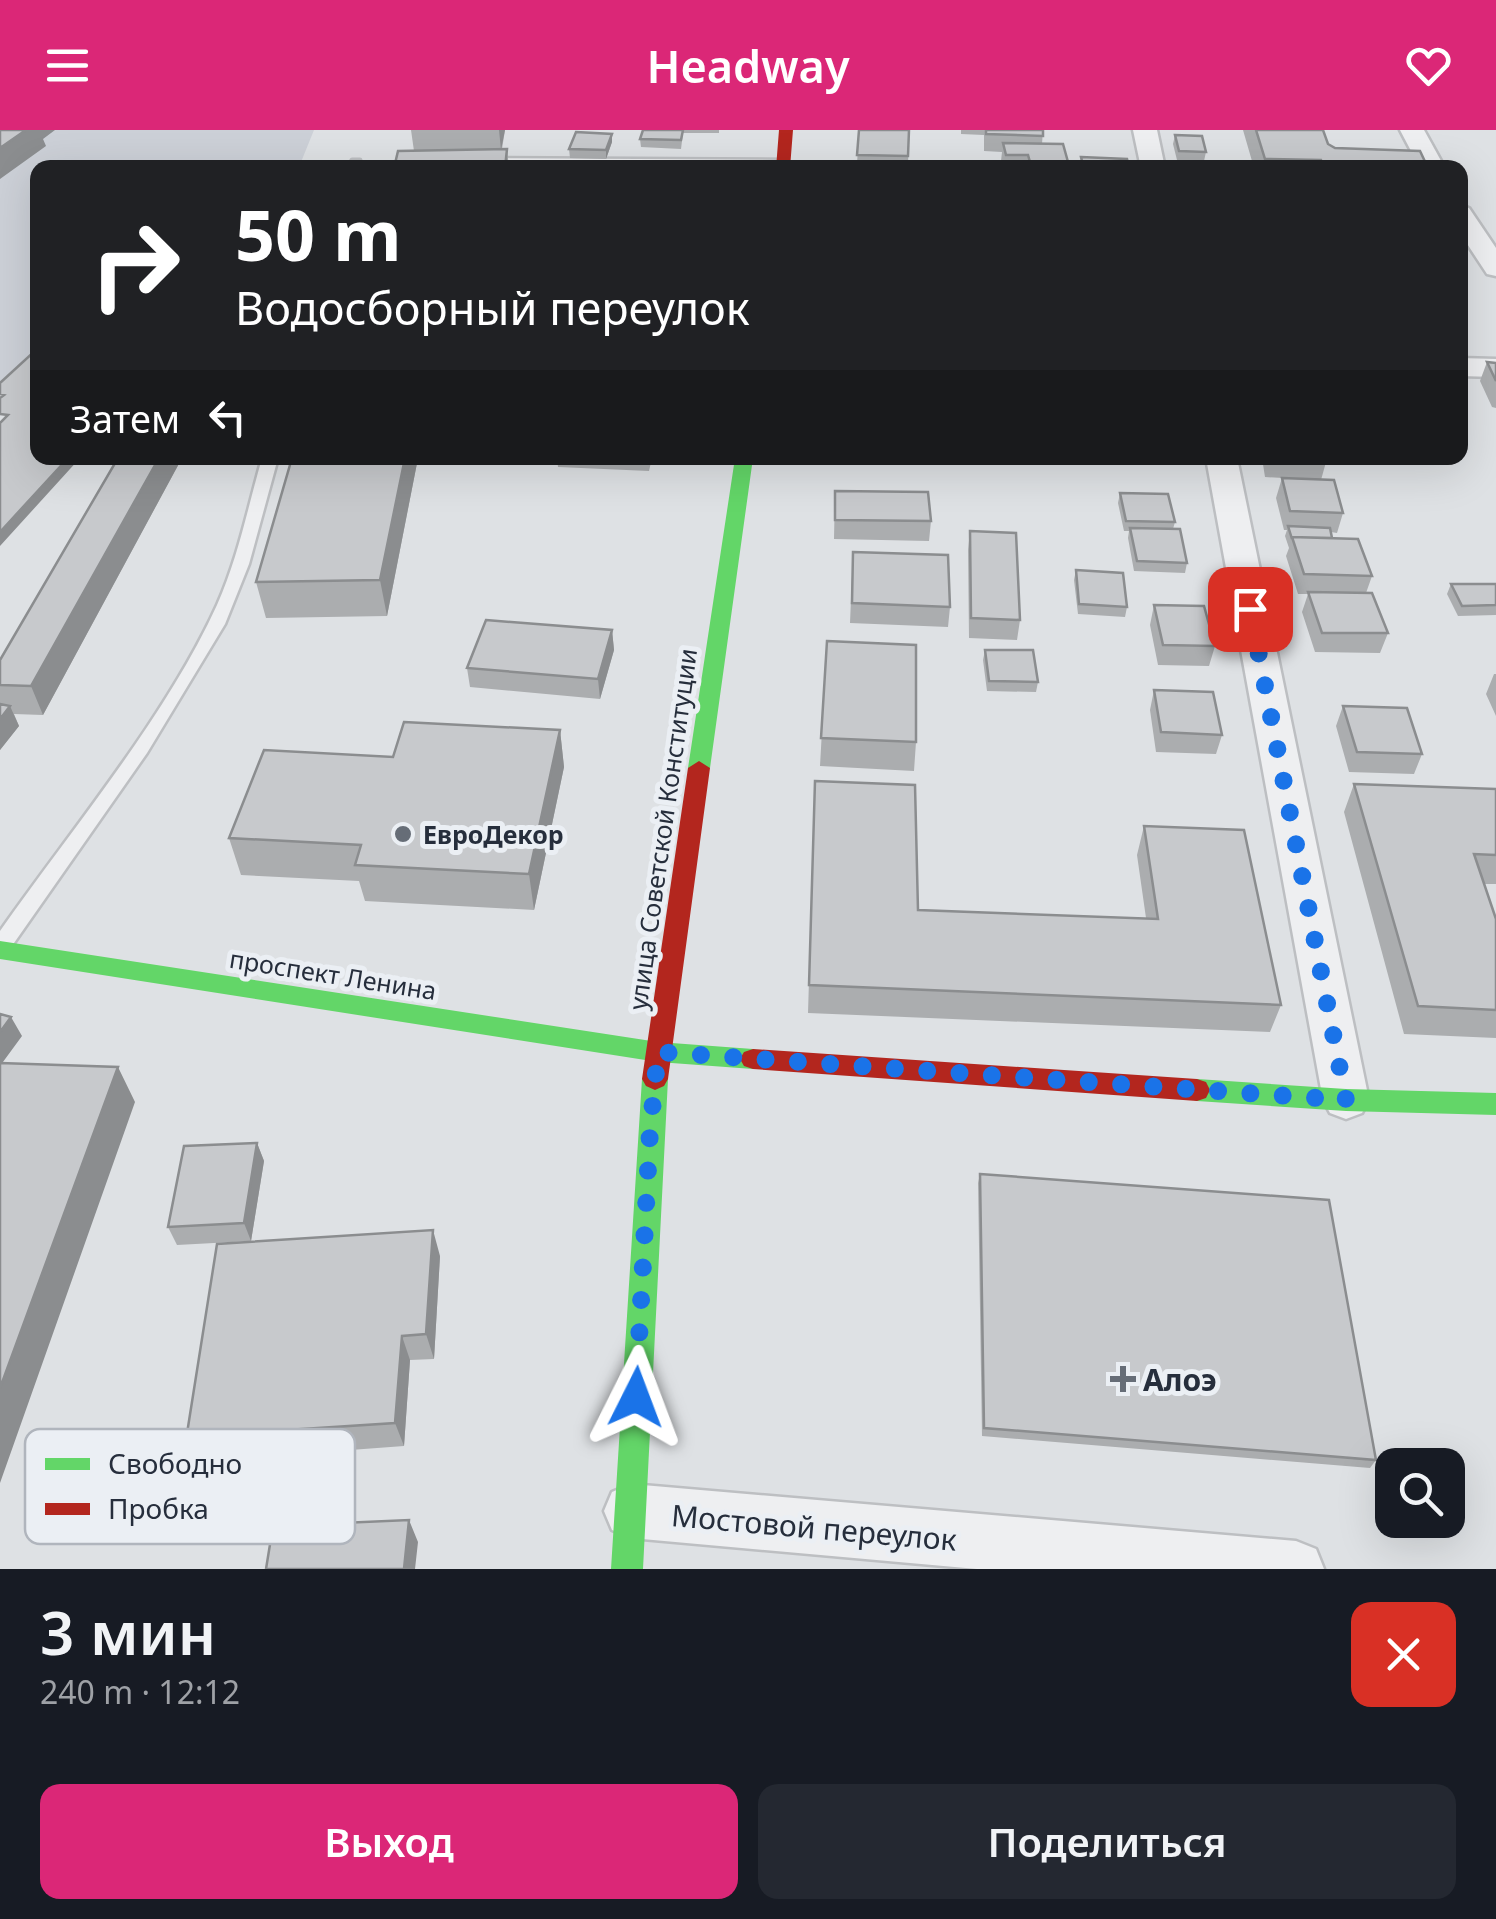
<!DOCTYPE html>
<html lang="ru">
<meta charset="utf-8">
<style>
body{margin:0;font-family:"Noto Sans",sans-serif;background:#242831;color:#f1f3f6;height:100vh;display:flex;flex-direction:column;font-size:38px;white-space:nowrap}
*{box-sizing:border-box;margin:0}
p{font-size:32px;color:#9ea1a6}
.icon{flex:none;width:55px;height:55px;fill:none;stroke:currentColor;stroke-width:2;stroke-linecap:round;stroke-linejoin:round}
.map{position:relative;height:1439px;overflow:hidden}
.details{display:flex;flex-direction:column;background:#171b24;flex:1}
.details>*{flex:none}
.hud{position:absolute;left:30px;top:30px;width:1438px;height:305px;border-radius:20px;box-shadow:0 10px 40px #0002;background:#202124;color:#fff;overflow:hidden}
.controls{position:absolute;left:1375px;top:1318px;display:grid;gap:20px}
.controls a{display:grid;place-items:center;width:90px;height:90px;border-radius:20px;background:#171b24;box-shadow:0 10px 40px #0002;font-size:50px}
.pin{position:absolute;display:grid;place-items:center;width:85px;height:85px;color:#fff;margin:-42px;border-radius:20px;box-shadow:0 5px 15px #0006}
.me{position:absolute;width:110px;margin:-55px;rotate:3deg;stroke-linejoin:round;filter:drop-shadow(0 0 8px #0008)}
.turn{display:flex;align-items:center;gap:35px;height:210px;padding:0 40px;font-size:45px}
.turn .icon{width:130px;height:130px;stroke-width:2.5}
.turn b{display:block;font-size:70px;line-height:85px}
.then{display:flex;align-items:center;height:95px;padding:0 40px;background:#0003;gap:20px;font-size:38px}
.round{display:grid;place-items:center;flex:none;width:105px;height:105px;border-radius:20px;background:#242831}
.summary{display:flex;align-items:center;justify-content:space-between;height:170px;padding:0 40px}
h1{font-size:60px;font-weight:600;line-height:75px}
.primary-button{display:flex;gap:20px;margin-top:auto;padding:20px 40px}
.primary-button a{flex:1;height:115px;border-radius:20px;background:#db2777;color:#fff;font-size:40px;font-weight:600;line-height:115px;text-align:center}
.primary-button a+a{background:#242831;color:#f1f3f6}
header{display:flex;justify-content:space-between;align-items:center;height:130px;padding:0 40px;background:#db2777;color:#fff;font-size:45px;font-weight:600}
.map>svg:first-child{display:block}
.built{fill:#ccd0d7}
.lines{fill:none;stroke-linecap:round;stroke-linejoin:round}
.lane-casing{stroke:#bdbfc2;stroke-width:5}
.street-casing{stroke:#bdbfc2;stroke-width:5}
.lane{fill:#eeeff1;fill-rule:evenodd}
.street{fill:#eeeff1;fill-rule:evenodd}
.fast{fill:#63d668;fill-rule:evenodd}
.jam{fill:#b3261e;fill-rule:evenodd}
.wall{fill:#abadaf}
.shaded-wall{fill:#8b8d8f}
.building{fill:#c7c9cc;stroke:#8b8d8f;stroke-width:2.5}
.route{stroke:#1a73e8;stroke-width:18;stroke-dasharray:0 32.4}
.poi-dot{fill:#666d77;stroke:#ebeff4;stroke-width:4}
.labels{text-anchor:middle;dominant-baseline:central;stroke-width:10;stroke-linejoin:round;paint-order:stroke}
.street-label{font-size:25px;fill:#262e3c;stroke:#ebeff4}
.poi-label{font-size:25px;font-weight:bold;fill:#262e3c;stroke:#ebeff4;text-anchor:start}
.near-poi-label{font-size:30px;font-weight:bold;fill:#262e3c;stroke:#ebeff4;text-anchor:start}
.near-street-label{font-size:30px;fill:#262e3c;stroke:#ebeff4}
.key{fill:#ebeff4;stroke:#b0b5bd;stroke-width:2.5}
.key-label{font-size:28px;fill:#262e3c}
</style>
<header><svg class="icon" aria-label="menu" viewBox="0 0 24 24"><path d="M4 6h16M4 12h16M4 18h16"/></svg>Headway<svg class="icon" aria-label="heart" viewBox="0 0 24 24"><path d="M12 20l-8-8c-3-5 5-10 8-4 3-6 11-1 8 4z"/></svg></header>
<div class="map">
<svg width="1496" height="1439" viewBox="0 0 1496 1439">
<rect width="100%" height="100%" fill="#dee1e4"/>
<path class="built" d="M0 0H314L299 37 38 38 37 264 0 257Z"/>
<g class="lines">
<g class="lane-casing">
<path id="lane" d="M482 28 783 30 789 34 784 38 478 35 476 32Z
M352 30H360L361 38H349Z
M262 328H278L249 434 225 494 147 623 7 823 0 825V801C71 700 166 587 217 475 238 428 248 377 262 328Z"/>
</g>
<g class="street-casing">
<path id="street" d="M1133 0H1157L1165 38H1141Z
M1400 0H1424L1445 38H1420Z
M1460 75 1469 78 1496 118V146L1487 144 1460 103Z
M1460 228 1496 229V247L1460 246Z
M1206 328H1237L1369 970 1362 983 1346 989 1330 983 1323 970Z
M631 1354 1296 1411 1316 1419 1324 1439H977L631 1408 612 1400 604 1381 612 1362Z"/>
</g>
<use href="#lane" class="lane"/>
<use href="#street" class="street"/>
<path class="fast" d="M735 328H753L710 638 699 645 688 638Z
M0 811 658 912 753 919 762 922 766 929 762 936 753 939 658 932 0 829Z
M655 938 664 942 668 949 643 1439H611L642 949 646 942Z
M1197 949 1346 959 1496 963V985L1346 981 1197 971 1188 968 1184 960 1188 952Z"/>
<path class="jam" d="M779 0H793L790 38H776Z
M699 631 710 638 668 949 664 956 655 960 646 956 642 949 688 638Z
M753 919 1197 949 1206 952 1210 960 1206 968 1197 971 753 939 744 936 740 929 744 922Z"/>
</g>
<path class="wall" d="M411 0H505L502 19H507L509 38H394L414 21Z
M643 0H719V3H683L681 19 641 17 640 9Z
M859 0H909L908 36 857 34Z
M961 0H1043L1042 14 1068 32 1067 38H1002L1001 31 1002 22 984 21V5L961 4Z
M1243 0H1323L1328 14 1335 18 1428 38H1254Z
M612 4V12L606 29 570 28 569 19Z
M1175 5 1206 22 1204 31 1177 30 1173 14Z
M1081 27 1129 38H1080Z
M1487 232 1496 233V278L1492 277 1480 251Z
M118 328H182L43 585 14 584 19 596 0 620V530Z
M418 328 387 486 266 488 256 452Z
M557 328H652L649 341 558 337Z
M1060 328H1097L1096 331 1062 332Z
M1151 328H1195L1194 333 1153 334Z
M1262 328H1326V332L1321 350 1343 383 1337 403 1331 402 1332 408 1372 446 1366 463 1388 503 1380 523 1315 522 1302 482 1308 464H1298L1286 426 1289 418 1285 406 1287 400H1284L1276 368 1282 348H1283L1265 347Z
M835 361 931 391 929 411 834 409Z
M1120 363 1175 392 1173 399 1187 433 1185 443 1134 441 1128 408 1129 401H1124L1118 373Z
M970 401 1020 490 1017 510 969 508 968 420Z
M853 422 950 477 948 497 850 493Z
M1076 440 1127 477 1125 487 1078 484 1074 450Z
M1451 454H1496V485L1458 486 1447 464Z
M1154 475 1215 516 1209 536 1158 535 1150 495Z
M612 500 614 520 600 569 470 557 467 538Z
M827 511 916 612 914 641 820 636Z
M985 520 1038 552 1036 562 987 561 983 530Z
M1494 544H1496V586L1486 564Z
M1154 560 1222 605 1216 624 1156 622 1150 580Z
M1343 576 1422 624 1414 644 1349 642 1336 596Z
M560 600 564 637 534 780 365 771 359 751 241 745 229 708 393 627Z
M815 651 918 780 1146 788 1137 725 1144 696 1281 875 1270 902 808 883Z
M1354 654 1496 659V754H1484L1496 789V908L1404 904 1344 682Z
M257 1013 264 1031 251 1111 177 1115 168 1097Z
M980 1044 1376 1330 1370 1338 982 1306 978 1053Z
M440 1126 434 1229 410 1230 404 1316 283 1325 278 1370 193 1377 179 1354Z"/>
<path class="shaded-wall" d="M26 0H55L43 9 46 16 0 49V18Z
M499 0H505L501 20Z
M612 4V12L606 29V20Z
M68 328H80L0 416V402Z
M159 328H182L43 585 31 556Z
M405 328H418L387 486 380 450Z
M612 500 614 520 600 569 598 549Z
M10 576 19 596 0 620V589Z
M560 600 564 637 534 780 529 744Z
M11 887 22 906 0 936V902Z
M118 937 135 972 0 1353V1258Z
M257 1013 264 1031 251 1111 244 1093Z
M433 1100 440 1126 434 1229 426 1204Z
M402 1206 410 1230 404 1316 395 1293Z
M272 1301 283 1325 278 1370 266 1348Z
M409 1390 418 1412 415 1439H404Z"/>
<path class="building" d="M0 0H26L0 18Z
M643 0H683L681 10 640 9Z
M859 0H909L908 26 857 25Z
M986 0H1043V6L986 4Z
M1256 0H1323L1328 14 1335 18 1420 21 1428 38H1324L1321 30 1265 29Z
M576 2 612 4 606 20 569 19Z
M1175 5 1202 6 1206 22 1179 21Z
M1003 13 1063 14 1068 32H1030L1028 25H1006Z
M507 19 505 38H394L398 21Z
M1081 27 1127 29 1129 38H1095V35H1083Z
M847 34 920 36V38H847Z
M38 218V328H68L0 402V293L8 285 0 284V268L4 265 0 264V253Z
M1487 232 1496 233V251Z
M118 328H159L31 556 0 555V530Z
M292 328H405L380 450 256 452Z
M1270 328H1326V332Z
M1282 348 1334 350 1343 383 1290 381Z
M835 361 928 362 931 391 835 390Z
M1120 363 1168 364 1175 392 1126 391Z
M1288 396 1330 398 1332 408 1292 407V409Z
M1130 398 1180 399 1187 433 1137 431Z
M970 401 1016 403 1020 490 971 488Z
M1292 407 1358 409 1372 446 1304 444Z
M853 422 948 425 950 477 852 473Z
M1076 440 1123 443 1127 477 1079 474Z
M1451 454H1496V475L1462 476Z
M1308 462 1372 463 1388 503H1322Z
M1154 475 1204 476 1215 516 1163 515Z
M486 490 612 500 598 549 467 538Z
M827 511 916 515V612L821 608Z
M985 520H1033L1038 552 989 551Z
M1154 560 1213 562 1222 605 1161 602Z
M0 574 10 576 0 589Z
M1343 576 1407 578 1422 624 1357 622Z
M404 592 560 600 529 744 355 735 361 715 229 708 264 620 393 627Z
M815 651 915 655 918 780 1158 789 1144 696 1244 700 1281 875 809 855Z
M1354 654 1496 659V725L1474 724 1496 789V880L1418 876Z
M0 884 11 887 0 902Z
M0 933 118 937 0 1258Z
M257 1013 244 1093 168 1097 184 1016Z
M980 1044 1329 1070 1376 1330 984 1298Z
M433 1100 426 1204 402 1206 395 1293 272 1301 266 1348 179 1354 217 1114Z
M409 1390 404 1439H266L273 1396Z"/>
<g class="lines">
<path class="route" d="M636 1267 650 1001 658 922 1346 970 1250 479"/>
</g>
<g class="poi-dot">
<circle cx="403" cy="704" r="10"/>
<path d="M1118 1234h10v10h10v10h-10v10h-10v-10h-10v-10h10z"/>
</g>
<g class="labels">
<g class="street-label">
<text transform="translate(662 699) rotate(-82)">улица Советской Конституции</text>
<text transform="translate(333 844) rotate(9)">проспект Ленина</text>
</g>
<g class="poi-label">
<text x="423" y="704">ЕвроДекор</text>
</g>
<g class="near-poi-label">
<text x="1143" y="1249">Алоэ</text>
</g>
<g class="near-street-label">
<text transform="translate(814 1397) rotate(5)">Мостовой переулок</text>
</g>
</g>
<rect x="25" y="1299" width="330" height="115" rx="15" class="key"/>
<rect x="45" y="1328" width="45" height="12" fill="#63d668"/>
<rect x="45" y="1373" width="45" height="12" fill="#b3261e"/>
<g class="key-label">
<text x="108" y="1344">Свободно</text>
<text x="108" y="1389">Пробка</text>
</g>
</svg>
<div class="controls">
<a><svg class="icon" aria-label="search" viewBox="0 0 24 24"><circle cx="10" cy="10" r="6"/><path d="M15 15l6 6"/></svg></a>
</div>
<div class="pin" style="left:1250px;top:479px;background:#d93025"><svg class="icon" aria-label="arrive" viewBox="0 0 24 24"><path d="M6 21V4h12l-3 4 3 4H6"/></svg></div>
<svg class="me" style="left:636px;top:1267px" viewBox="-20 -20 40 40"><path d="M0-17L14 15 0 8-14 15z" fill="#1a73e8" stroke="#fff" stroke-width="4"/></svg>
<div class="hud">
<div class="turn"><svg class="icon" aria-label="right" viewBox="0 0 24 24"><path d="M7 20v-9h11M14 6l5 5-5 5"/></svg><div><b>50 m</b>Водосборный переулок</div></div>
<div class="then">Затем<svg class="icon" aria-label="left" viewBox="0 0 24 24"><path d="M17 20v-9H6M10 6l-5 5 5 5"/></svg></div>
</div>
</div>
<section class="details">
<div class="summary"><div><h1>3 мин</h1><p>240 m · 12:12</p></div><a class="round" style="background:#d93025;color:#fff"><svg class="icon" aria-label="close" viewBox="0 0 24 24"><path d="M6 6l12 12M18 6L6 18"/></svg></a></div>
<div class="primary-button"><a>Выход</a><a>Поделиться</a></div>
</section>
